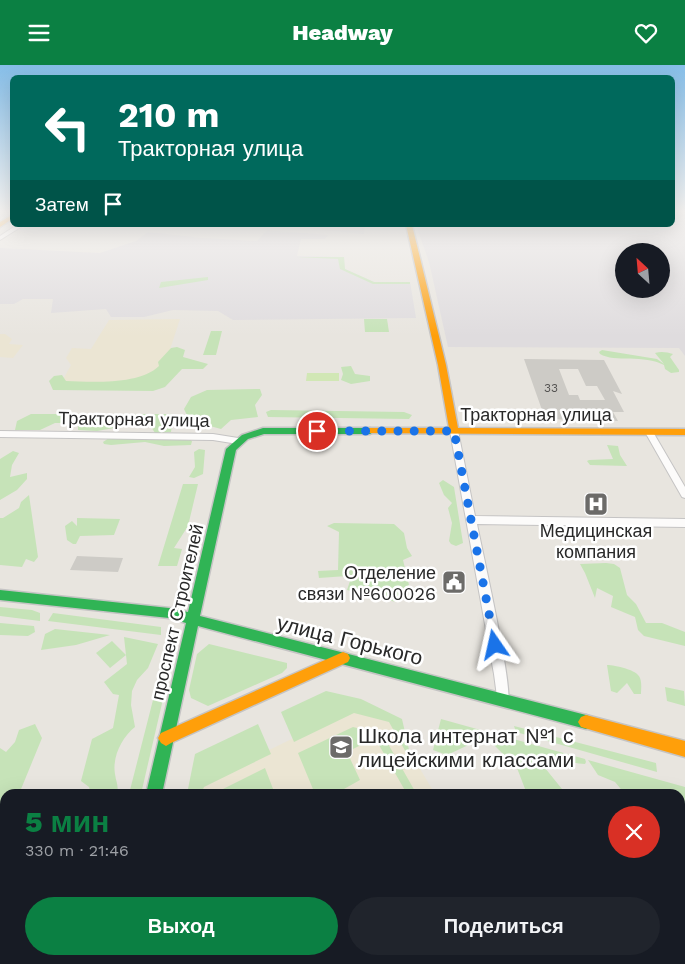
<!DOCTYPE html>
<html lang="ru">
<meta charset="utf-8">
<style>
body{margin:0;font-family:"Work Sans",sans-serif;background:#20242c;color:#f1f3f6;height:100vh;display:flex;flex-direction:column;font-size:19px;white-space:nowrap}
*{box-sizing:border-box;margin:0}
p{font-size:16px;color:#9ea1a6}
.icon{flex:none;width:28px;height:28px;fill:none;stroke:currentColor;stroke-width:2;stroke-linecap:round;stroke-linejoin:round}
.map{position:relative;flex:1;overflow:hidden}
.sheet{position:absolute;left:0px;top:724px;width:685px;height:176px;display:flex;flex-direction:column;background:#171b24;border-radius:15px 15px 0 0;box-shadow:0 5px 20px #0002}
.sheet>*{flex:none}
.banner{position:absolute;left:10px;top:10px;width:665px;height:152px;border-radius:8px;box-shadow:0 5px 20px #0002;background:#00695c;color:#fff;overflow:hidden}
.needle{width:32px;rotate:334deg}
.fabs{position:absolute;left:615px;top:178px;display:grid;gap:10px}
.fabs a{display:grid;place-items:center;width:55px;height:55px;border-radius:50%;background:#171b24;box-shadow:0 5px 20px #0002;font-size:25px}
.pin{position:absolute;display:grid;place-items:center;width:42px;height:42px;color:#fff;margin:-21px;border:2px solid #fff;border-radius:50%;box-shadow:0 1px 5px #0007}
.me{position:absolute;width:55px;margin:-28px;rotate:349deg;stroke-linejoin:round;filter:drop-shadow(0 0 4px #0008)}
.turn{display:flex;align-items:center;gap:18px;height:105px;padding:0 25px;font-size:22px}
.turn .icon{width:65px;height:65px;stroke-width:2.5}
.turn b{display:block;font-size:35px;line-height:42px}
.then{display:flex;align-items:center;height:48px;padding:0 25px;background:#0003;gap:10px;font-size:19px}
.round{display:grid;place-items:center;flex:none;width:52px;height:52px;border-radius:26px;background:#20242c}
.headline{display:flex;align-items:center;justify-content:space-between;height:85px;padding:0 25px}
h1{font-size:30px;font-weight:800;line-height:38px;color:#0b8043}
.primary-button{display:flex;gap:10px;margin-top:auto;padding:10px 25px}
.primary-button a{flex:1;height:58px;border-radius:30px;background:#0b8043;color:#fff;font-size:20px;font-weight:800;line-height:58px;text-align:center}
.primary-button a+a{background:#20242c;color:#f1f3f6}
header{display:flex;justify-content:space-between;align-items:center;height:65px;padding:0 25px;background:#0b8043;color:#fff;font-size:22px;font-weight:800}
.map>svg:first-child{display:block}
.industrial{fill:#dfdcde;fill-rule:evenodd}
.education{fill:#ebe5d3}
.green{fill:#c6e3b8}
.pitch{fill:#d1e7b5}
.building{fill:#cdcbc6;fill-rule:evenodd}
.lines{fill:none;stroke-linecap:round;stroke-linejoin:round}
.street-casing{stroke:#c5c4c4;stroke-width:2}
.fast-casing{stroke:#c5c4c4;stroke-width:3}
.slow-casing{stroke:#c5c4c4;stroke-width:3}
.street{fill:#fcfbfa;fill-rule:evenodd}
.fast{fill:#30b455;fill-rule:evenodd}
.slow{fill:#ff9f0a;fill-rule:evenodd}
.route{stroke:#1a73e8;stroke-width:9;stroke-dasharray:0 16.2}
.labels{text-anchor:middle;dominant-baseline:central;stroke-width:5;stroke-linejoin:round;paint-order:stroke}
.far-number-label{font-size:12px;fill:#545352}
.street-label{font-size:18px;fill:#292929;stroke:#fff}
.poi-label{font-size:18px;fill:#292929;stroke:#fff}
.near-street-label{font-size:21px;fill:#292929;stroke:#fff}
.near-poi-label{font-size:21px;fill:#292929;stroke:#fff;text-anchor:start}
</style>
<header><svg class="icon" aria-label="menu" viewBox="0 0 24 24"><path d="M4 6h16M4 12h16M4 18h16"/></svg>Headway<svg class="icon" aria-label="heart" viewBox="0 0 24 24"><path d="M12 20l-8-8c-3-5 5-10 8-4 3-6 11-1 8 4z"/></svg></header>
<div class="map">
<svg width="685" height="899" viewBox="0 0 685 899">
<rect width="100%" height="100%" fill="#e8e5df"/>
<path class="industrial" d="M673 145H685V291L679 283 448 282 429 197 416 160H672ZM661 186V224H624V186Z
M312 160H365L364 169 309 164Z
M267 165 328 170 325 174H301L297 191 344 192 345 204 374 217H410L416 253 233 255 218 246 173 245 144 252H111L106 244 51 248 53 234H23L14 239H0V183L100 188 136 176 148 167 202 173 257 176Z"/>
<path class="education" d="M180 254 159 318 60 320 71 300 66 293 72 283 91 284 109 255Z
M0 269H5L12 274 9 279 23 280 13 293 0 292Z
M356 643 388 650 435 729H196L201 718Z
M0 854H5V895H76L75 899H0Z
M266 895H361L355 899H273Z"/>
<path class="green" d="M297 192H344L345 204 374 217H410V219H373L340 204 338 194Z
M208 212V215L159 223 161 217Z
M364 254H387L389 267H365Z
M211 266H222L216 290H203Z
M177 282 185 285 183 292 208 299 203 304H182L165 322 153 326 53 325 49 316 54 311 62 310 66 316C92 317 140 320 159 301L158 297 171 283Z
M602 285 657 294 664 299 655 288C661 286 667 287 673 289L670 292 679 305V307L671 308 665 304 664 300C644 289 615 298 600 289L599 287Z
M351 301 355 309 370 311V316L351 319 341 315 343 309 341 302Z
M260 324 262 330 255 340 258 352 231 355 221 364 210 361H192L184 344 191 332 207 325Z
M271 345 404 347 412 350 409 354 268 352 266 347Z
M31 349H173L171 367 155 368 148 357 97 366 78 365V358H55L40 365H15L17 356Z
M109 373 189 374 192 376 191 380 164 381 145 377 111 380 104 379 103 377Z
M607 380 618 381 620 390 627 401 590 400 587 396 589 395 613 394Z
M199 384 205 385 203 409 194 413 189 412 195 402 194 387Z
M13 386 19 388 12 400 10 412 27 408V414L17 425 0 435V394Z
M443 415 454 422 463 478 456 481 451 479 449 476 452 458 448 443 452 438 444 430 439 418Z
M183 419H198L188 461 174 483 182 484 177 501H158Z
M29 430 38 492 34 497 26 494 22 502 0 500V453H3L19 443 21 437Z
M77 453 120 454 114 470 80 471 76 479H73L67 475 65 461 72 456 77 461Z
M334 458 394 459 404 468 407 483 412 491 403 495 409 520 397 532 396 537 347 525 350 516 347 511 319 513 318 506 338 505 339 467 327 461Z
M606 498 614 499 620 503 627 530 636 539 646 558H662L685 567V581L644 571 638 565 635 552 611 542 613 531 597 523 595 533 585 508 580 499Z
M0 542 32 545 40 548V556L0 551Z
M53 548 161 562V570L48 556Z
M0 558 34 561 35 567 28 571 0 570Z
M55 564 110 570 76 580 41 585 45 569Z
M124 572 158 579 148 603 137 615 132 626 131 640 135 662C122 672 112 692 115 709 116 717 119 721 117 729H91L89 722 81 716 92 674 113 663 119 630 113 629 104 617 127 599Z
M112 576 126 590 110 603 96 588Z
M209 579 287 598V603L282 608 208 641 191 633 189 625 197 589Z
M165 588 173 591 141 729H129Z
M607 600C615 600 638 605 640 613 642 618 641 625 641 629H634L627 618 617 628 611 626Z
M665 622 684 626 685 641 667 636Z
M326 626 361 634 402 654 412 698 389 657 354 648 294 677 281 647Z
M441 654 585 694 586 697 585 699C572 699 548 689 540 692L541 698 566 729H527L517 703 491 677 477 676 447 690 433 685Z
M35 659 42 673 19 729H5V757L0 761V683L6 687 15 677 19 665Z
M258 659 271 689 204 722 201 729H187L195 689Z
M514 661 656 698 657 707 516 667Z
M353 662 383 670 416 728 407 729 375 673 347 687 360 715 335 729H315L298 688Z
M588 695 685 722V740L680 737V729H625L615 717 598 710Z
M265 703 275 729H213Z
M680 753 685 759V813L680 810Z"/>
<path class="pitch" d="M307 308H339V316H306Z"/>
<path class="building" d="M524 294 604 295 622 329 613 326 624 347H613L618 356 600 355 596 346H565L569 355 552 354 549 346 542 345ZM559 304H578L586 321H597L605 335H580L578 330H569Z
M77 491 123 493 118 507 70 505Z"/>
<g class="lines">
<g class="street-casing">
<path id="street" d="M17 160H24L0 175V171Z
M454 363 458 366 475 451 685 454V462L477 459C482 485 514 625 508 639L503 641 498 639 494 609 450 366Z
M649 364 653 367 685 422V433L682 432 645 367Z
M0 366 213 369 238 373 242 376 238 379 213 375 0 372Z"/>
</g>
<g class="fast-casing">
<path id="fast" d="M263 363H370L375 366 370 369H264L248 374 236 385 200 551 586 650 591 652 594 657 591 662 586 664 198 561 162 729H146L186 558 169 553 0 535V525L169 543 188 547 226 384 242 370Z
M107 895H127L126 899H106Z"/>
</g>
<g class="slow-casing">
<path id="slow" d="M12 150V154L0 162V157Z
M406 160H412L446 300 458 363 685 364V370L367 368 365 366 370 363H449L438 300Z
M343 587 348 589 350 593 348 597 171 678 166 681 161 678 158 673 161 668Z
M586 650 685 676V692L581 662 578 657 581 652Z"/>
</g>
<use href="#street" class="street"/>
<use href="#fast" class="fast"/>
<use href="#slow" class="slow"/>
</g>
<linearGradient id="sky" x2="0" y2="1"><stop stop-color="#86bee8"/><stop offset="0.54" stop-color="#f5f3f1"/><stop offset="1" stop-color="#f5f3f1" stop-opacity="0"/></linearGradient>
<rect width="685" height="271" fill="url(#sky)"/>
<g class="lines">
<path class="route" d="M317 366H454L495 580"/>
</g>
<defs>
<g id="hospital-square" transform="scale(1.25)"><rect x="-9" y="-9" width="18" height="18" rx="4" fill="#6c6b69" stroke="#fff"/><path d="M-5-5h3v3.5h4V-5h3V5h-3V1.5h-4V5h-3Z" fill="#fff"/></g>
<g id="civic-square" transform="scale(1.25)"><rect x="-9" y="-9" width="18" height="18" rx="4" fill="#6c6b69" stroke="#fff"/><path d="M-.6-6.5H3V-4.5H.6V-3L4-1V1h2V6H-6V1h2V-1L-.6-3ZM-1.2 2.5V6h2.4V2.5Z" fill="#fff"/></g>
<g id="school-square" transform="scale(1.25)"><rect x="-9" y="-9" width="18" height="18" rx="4" fill="#6c6b69" stroke="#fff"/><path d="M0-5L7-2L0 1L-7-2ZM-4 1L0 2.5L4 1V4Q0 6-4 4Z" fill="#fff"/></g>
</defs>
<g fill-rule="evenodd">
<use href="#hospital-square" x="596" y="439"/>
<use href="#civic-square" x="454" y="517"/>
<use href="#school-square" x="341" y="682"/>
</g>
<g class="labels">
<g class="far-number-label">
<text x="551" y="323">33</text>
</g>
<g class="street-label">
<text x="536" y="349">Тракторная улица</text>
<text transform="translate(134 354) rotate(1)">Тракторная улица</text>
<text transform="translate(177 547) rotate(-77)">проспект Строителей</text>
</g>
<g class="poi-label">
<text x="596" y="465">Медицинская<tspan x="596" dy="21">компания</tspan></text>
<text x="436" y="507" text-anchor="end">Отделение<tspan x="436" dy="21">связи №600026</tspan></text>
</g>
<g class="near-street-label">
<text transform="translate(350 575) rotate(14)">улица Горького</text>
</g>
<g class="near-poi-label">
<text x="358" y="670">Школа интернат №1 с<tspan x="358" dy="24">лицейскими классами</tspan></text>
</g>
</g>
</svg>
<div class="fabs">
<a><svg class="needle" viewBox="-14 -14 28 28"><path d="M0-13l5 13h-10z" fill="#e53935"/><path d="M0 13l5-13h-10z" fill="#9ea1a6"/></svg></a>
</div>
<div class="pin" style="left:317px;top:366px;background:#d93025"><svg class="icon" aria-label="arrive" viewBox="0 0 24 24"><path d="M6 21V4h12l-3 4 3 4H6"/></svg></div>
<svg class="me" style="left:495px;top:580px" viewBox="-20 -20 40 40"><path d="M0-17L14 15 0 8-14 15z" fill="#1a73e8" stroke="#fff" stroke-width="4"/></svg>
<div class="banner">
<div class="turn"><svg class="icon" aria-label="left" viewBox="0 0 24 24"><path d="M17 20v-9H6M10 6l-5 5 5 5"/></svg><div><b>210 m</b>Тракторная улица</div></div>
<div class="then">Затем<svg class="icon" aria-label="arrive" viewBox="0 0 24 24"><path d="M6 21V4h12l-3 4 3 4H6"/></svg></div>
</div>
<section class="sheet">
<div class="headline"><div><h1>5 мин</h1><p>330 m · 21:46</p></div><a class="round" style="background:#d93025;color:#fff"><svg class="icon" aria-label="close" viewBox="0 0 24 24"><path d="M6 6l12 12M18 6L6 18"/></svg></a></div>
<div class="primary-button"><a>Выход</a><a>Поделиться</a></div>
</section>
</div>
